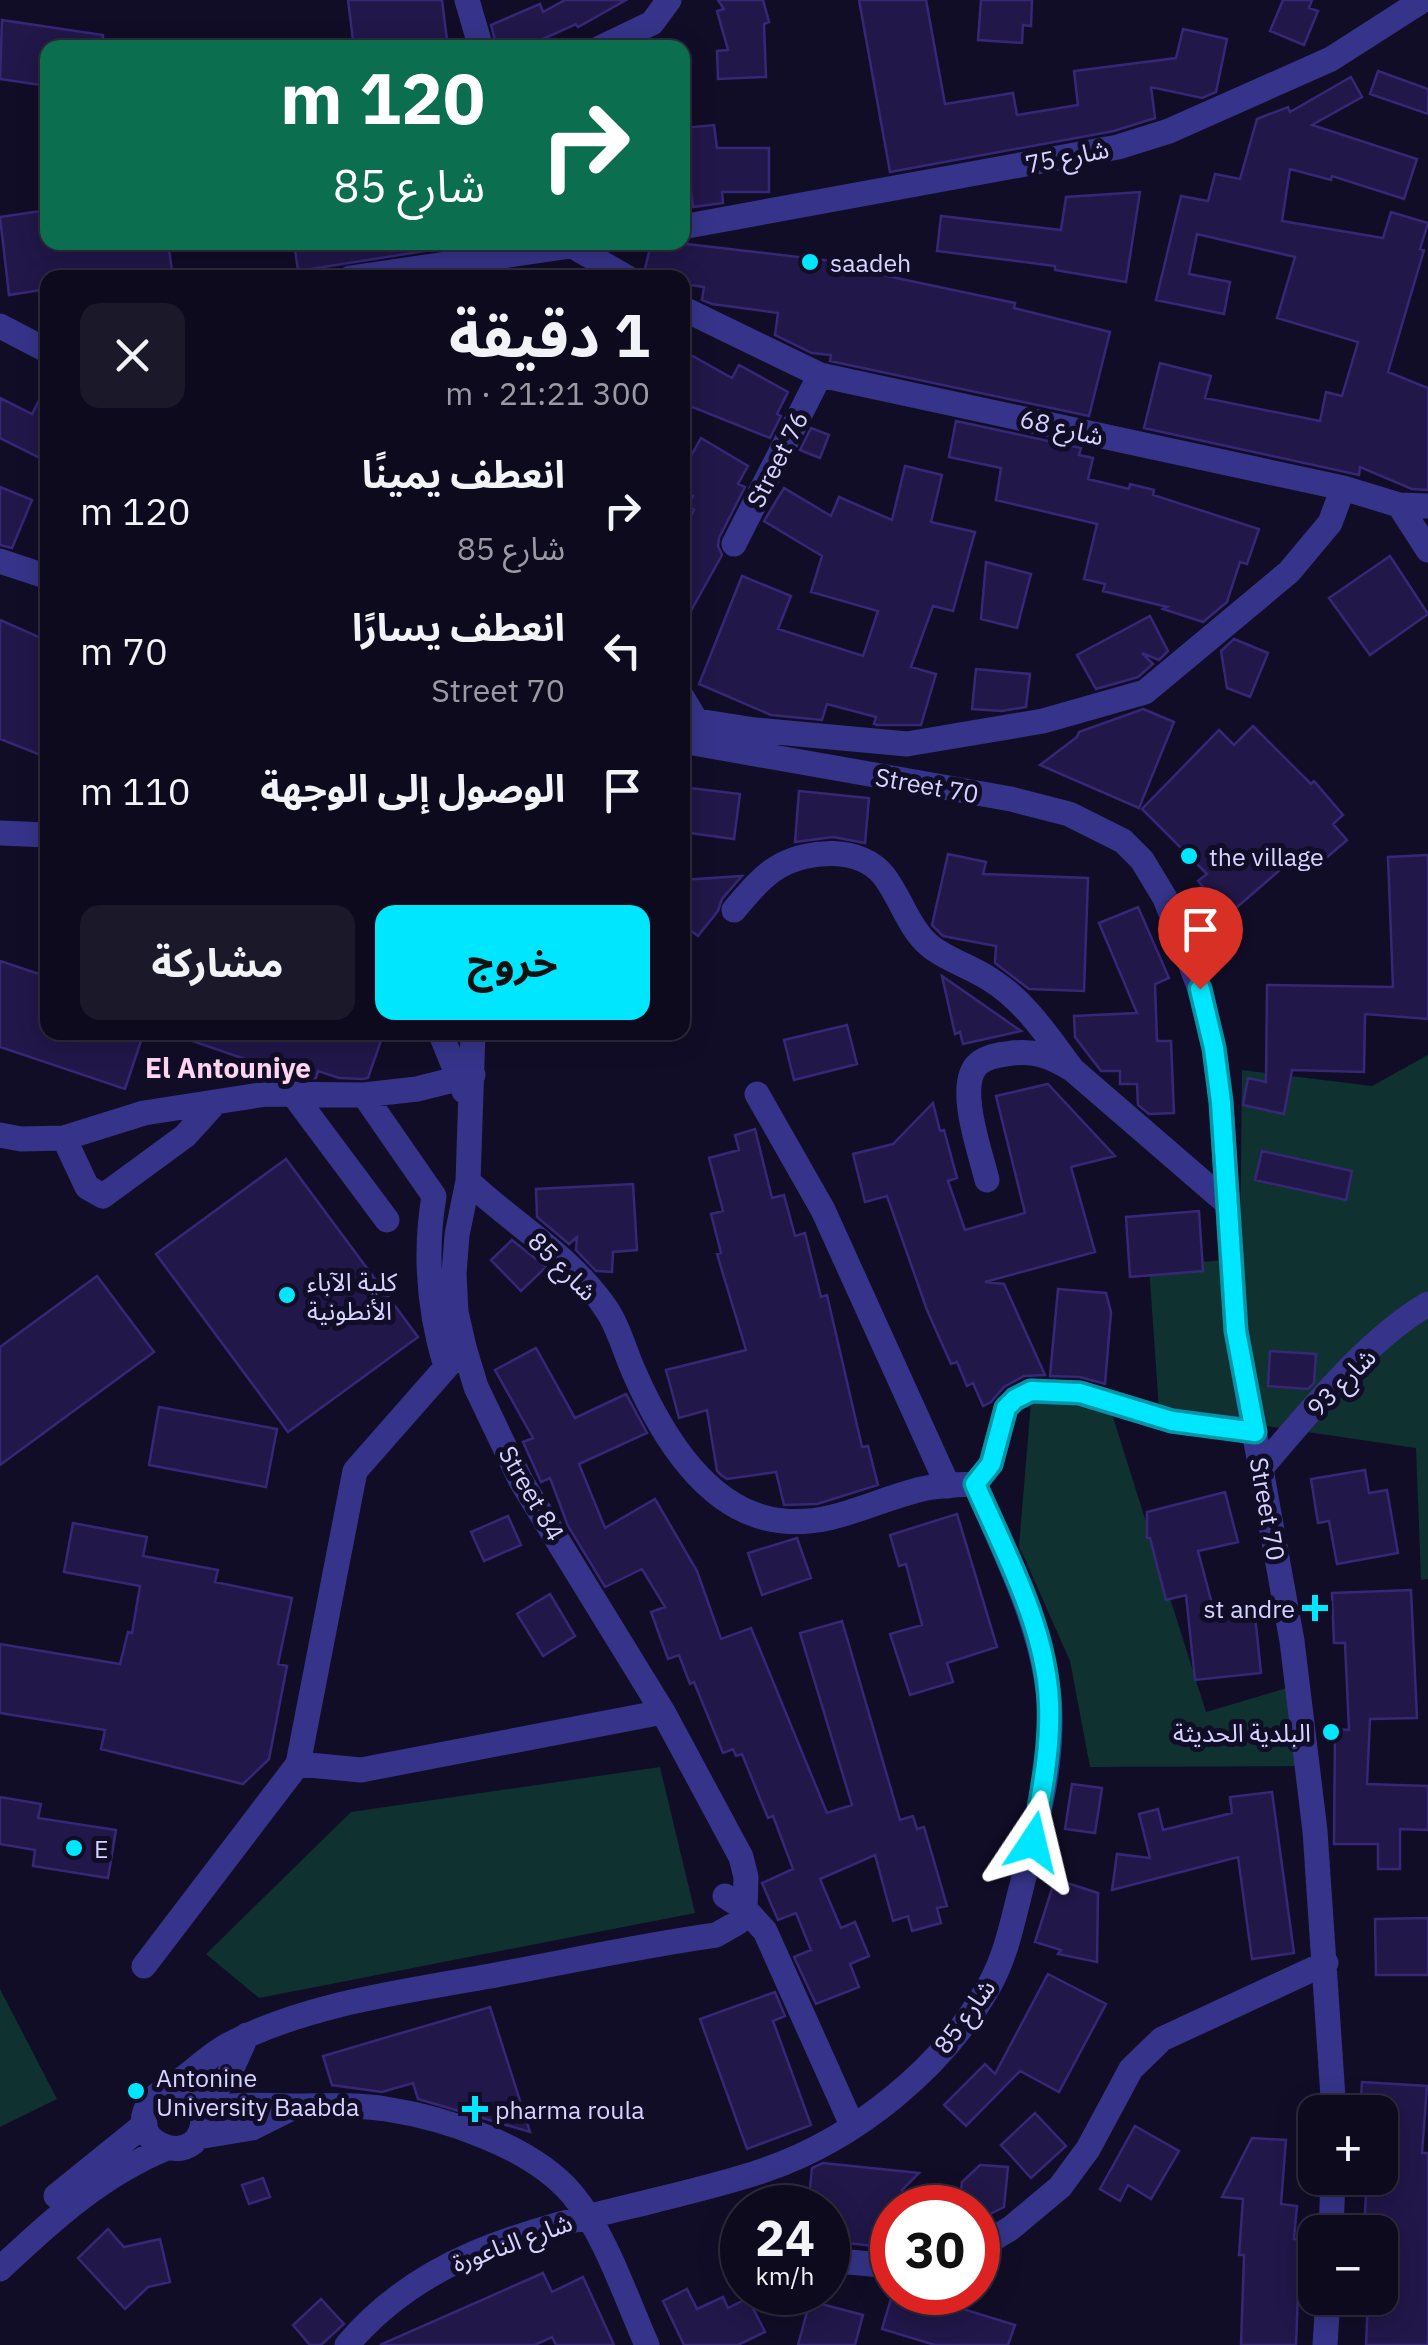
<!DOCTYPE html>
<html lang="ar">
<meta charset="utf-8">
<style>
body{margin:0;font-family:"IBM Plex Sans","Noto Sans Arabic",sans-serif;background:#1b182a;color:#f1f3f6;direction:rtl;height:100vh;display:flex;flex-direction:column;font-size:38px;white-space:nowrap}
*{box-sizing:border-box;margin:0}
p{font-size:32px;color:#9a9aa4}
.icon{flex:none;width:55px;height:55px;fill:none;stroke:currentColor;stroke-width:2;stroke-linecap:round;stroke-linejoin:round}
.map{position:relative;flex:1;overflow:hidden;direction:ltr}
.details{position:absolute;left:40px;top:270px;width:650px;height:770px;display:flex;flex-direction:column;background:#0d0a1d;border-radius:20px;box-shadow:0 5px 25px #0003,0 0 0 2px #2d2b3b;direction:rtl}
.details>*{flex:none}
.banner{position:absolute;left:40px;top:40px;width:650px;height:210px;border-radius:20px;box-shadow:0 5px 25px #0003,0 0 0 2px #2d2b3b;direction:rtl;background:#0b6e4f;color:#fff;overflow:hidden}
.tools{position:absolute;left:1298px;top:2095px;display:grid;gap:20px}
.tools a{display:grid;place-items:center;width:100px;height:100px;border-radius:20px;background:#0d0a1d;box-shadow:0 5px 25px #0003,0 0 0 2px #2d2b3b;font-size:50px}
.speed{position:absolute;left:720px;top:2185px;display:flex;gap:20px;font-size:50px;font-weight:700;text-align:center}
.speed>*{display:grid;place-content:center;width:130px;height:130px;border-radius:50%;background:#0d0a1d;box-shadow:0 5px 25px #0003,0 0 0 2px #2d2b3b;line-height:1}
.speed small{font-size:25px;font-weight:400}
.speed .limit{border:15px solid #d22;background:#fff;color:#111}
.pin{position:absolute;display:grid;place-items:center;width:85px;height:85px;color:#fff;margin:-102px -42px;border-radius:50% 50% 50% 0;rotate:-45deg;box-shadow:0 0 10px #0007}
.pin .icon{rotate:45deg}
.me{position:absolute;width:110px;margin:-55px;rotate:10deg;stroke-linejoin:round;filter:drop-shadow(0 0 8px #0008)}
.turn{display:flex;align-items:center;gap:35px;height:210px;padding:0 40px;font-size:45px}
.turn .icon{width:130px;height:130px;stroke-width:2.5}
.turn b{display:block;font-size:70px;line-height:85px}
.round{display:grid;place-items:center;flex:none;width:105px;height:105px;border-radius:20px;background:#1b182a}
.overview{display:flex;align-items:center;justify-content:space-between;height:170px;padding:0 40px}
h1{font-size:60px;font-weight:700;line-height:75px}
.cta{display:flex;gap:20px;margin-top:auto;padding:20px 40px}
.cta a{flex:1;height:115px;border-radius:20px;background:#00e6fe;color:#111;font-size:40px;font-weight:700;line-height:115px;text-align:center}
.cta a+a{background:#1b182a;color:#f1f3f6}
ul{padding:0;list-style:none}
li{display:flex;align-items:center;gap:30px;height:140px;padding:0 40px}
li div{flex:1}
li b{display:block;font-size:38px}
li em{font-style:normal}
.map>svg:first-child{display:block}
.green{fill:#0f3130}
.building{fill:#211749;stroke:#362777;stroke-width:2.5}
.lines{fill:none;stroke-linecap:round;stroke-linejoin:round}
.minor{stroke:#36348a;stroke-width:25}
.route-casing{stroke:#0096a5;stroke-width:25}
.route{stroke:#00e6fe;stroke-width:18}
.poi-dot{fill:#00e6fe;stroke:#110d27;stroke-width:4}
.labels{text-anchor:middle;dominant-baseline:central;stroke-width:10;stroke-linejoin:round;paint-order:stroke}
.street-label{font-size:25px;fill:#d7d3ff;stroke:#110d27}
.poi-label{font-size:25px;fill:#d7d3ff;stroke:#110d27;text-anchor:start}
.neighbourhood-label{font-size:28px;font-weight:bold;fill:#ffd5f0;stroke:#110d27}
</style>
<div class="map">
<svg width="1428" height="2345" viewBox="0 0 1428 2345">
<rect width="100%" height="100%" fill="#110d27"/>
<path class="green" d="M1428 1055V1579L1421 1580 1416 1448 1159 1410 1149 1266 1240 1259 1242 1070 1372 1086Z
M1106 1395 1206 1712 1297 1685 1307 1766 1090 1767 1070 1661 1019 1546 1031 1402Z
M660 1767 695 1913 259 1998 206 1954 351 1812Z
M0 1989 57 2099 0 2127Z"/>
<path class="building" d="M348 0H442L448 48H354Z
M565 0H626L578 27 576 24 523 48H497L491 25 540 4 543 12Z
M718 0H763L769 22 764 24 766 77 718 79 717 51 728 50 717 11 724 9Z
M859 0H926L945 104 1013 93 1017 115 1078 105 1074 71 1176 58 1183 29 1227 39 1216 92 1202 98 1151 87 1155 118 1114 131 890 172Z
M981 0H1032L1031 26 1023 25 1022 43 978 40Z
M1283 0H1312L1309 8 1318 11 1304 45 1270 31Z
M2 20 103 35 102 48H48V86L0 79Z
M1378 71 1428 89V114L1370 94Z
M1351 77 1362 97 1312 125 1417 159 1404 199 1332 176 1331 180 1290 169 1282 221 1383 238 1391 212 1428 223 1420 249 1424 250 1388 372 1428 388V490L1412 489 1360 467 1359 475 1144 428 1160 363 1211 376 1205 398 1320 421 1326 392 1342 396 1358 342 1277 318 1295 257 1197 234 1189 274 1230 282 1224 314 1156 300 1181 196 1208 201 1215 174 1240 179 1257 119 1288 107 1290 112Z
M714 125 717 148H769V192H722L723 203 693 207 683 128Z
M1140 192 1126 282 1055 270V266L937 251 941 216 1061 230 1066 197Z
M48 210V242H168L173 278H48V289L9 295 0 217Z
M294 242H463V245L298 271Z
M678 243 850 263 849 268 1015 303 1014 308 1110 332 1089 416 830 361 831 355 812 353 775 335 778 313 712 304 702 300 704 287 683 284 684 278H663L645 269 650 248Z
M682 350 732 378 739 365 788 392 777 414 781 416 770 438 682 403Z
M48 383V462L0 438V398L32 414Z
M956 421 1081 448 1079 455 1093 458 1088 479 1129 489 1130 484 1154 490 1153 495 1259 529 1247 564 1240 562 1227 602 1203 622 1163 609 1167 607 1103 591 1105 584 1084 579 1097 524 996 500 1001 468 949 457Z
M811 428 829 435 820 458 800 450Z
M701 438 748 466 738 484 745 487 719 538 718 546 722 555 682 627V532L694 510 687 506 693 496 682 491V472Z
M905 466 942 475 931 522 975 532 953 611 933 606 911 667 936 674 921 725H877L874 724 876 717 827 704 822 720 771 715 699 684 742 576 791 596 778 629 863 656 878 611 811 592 822 556 764 521 784 488 831 516 839 497 892 520Z
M0 487 32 500 12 548 0 545Z
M1390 556 1428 614 1370 655 1329 598Z
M986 562 1031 574 1017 628 981 619Z
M1150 616 1168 651 1159 660 1142 653 1153 664 1138 677 1096 689 1077 655Z
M0 620 48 641V758L0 739Z
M1234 639 1268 653 1250 697 1227 688 1221 651Z
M976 669 1030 674 1026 707 1002 711 972 709Z
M1143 709 1174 722 1139 808 1040 765 1077 737 1079 732Z
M1253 726 1311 784 1314 781 1343 815 1333 824 1347 840 1311 871 1297 855 1228 915 1198 881 1207 874 1142 809 1219 730 1234 745Z
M682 787 740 794 734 839 682 832Z
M799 791 869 798 865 843 833 837 795 842Z
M948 854 986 862 983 874 1088 878 1084 991 1029 989 995 963 996 946 943 936 932 925Z
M1428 855V1019L1365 1014 1364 1072 1292 1070 1284 1114 1243 1105 1248 1078 1266 1082 1267 985 1393 987 1388 857Z
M742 876 722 899 718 911 698 936 682 924V880Z
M1138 907 1169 978 1155 984 1157 1041H1171L1174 1113 1149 1114 1138 1105 1137 1084H1120V1071H1101L1075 1037 1074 1016 1137 1013 1099 923Z
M0 961 48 977V1032H144L125 1089 0 1047Z
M942 976 1021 1031 963 1044 960 1032 955 1034Z
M847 1025 857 1064 794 1080 784 1040Z
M178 1032H384L368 1078 363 1079 339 1078 318 1071 316 1078H300L178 1036Z
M1048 1084 1115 1156 1071 1167 1095 1252 985 1282 1004 1284 1045 1375 1024 1376 1004 1387 991 1402 983 1406 973 1383 967 1386 957 1362 951 1364 927 1310 887 1196 865 1202 853 1154 893 1144 933 1103 940 1131 944 1130 957 1178 948 1181 965 1230 1025 1213 996 1096Z
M755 1129 772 1198 784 1195 795 1236 805 1233 821 1297 827 1295 862 1447 868 1446 878 1485 817 1504 784 1505 776 1472 727 1479 721 1475 717 1471 707 1410 679 1418 666 1370 746 1350 717 1254 721 1253 711 1214 723 1211 709 1158 739 1150 735 1135Z
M1262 1151 1352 1171 1346 1200 1255 1180Z
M286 1159 418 1337 288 1432 156 1254Z
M633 1184 637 1250 613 1252 612 1272 596 1271 576 1250 577 1237 569 1244 537 1217 536 1189Z
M1199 1211 1203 1271 1130 1277 1126 1217Z
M512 1240 546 1267 521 1291 491 1260Z
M97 1276 154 1352 0 1465V1347Z
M1058 1289 1106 1293 1111 1312 1105 1384 1080 1377 1050 1376Z
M536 1348 575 1418 626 1394 647 1433 579 1464 605 1528 655 1499 697 1571 721 1639 751 1628 827 1813 852 1805 800 1633 842 1621 900 1820 913 1816 917 1829 924 1827 947 1906 937 1908 941 1923 912 1931 908 1916 893 1921 875 1855 820 1879 841 1928 855 1922 869 1956 850 1964 859 1987 816 2004 794 1957 811 1950 796 1913 778 1920 762 1883 793 1869 773 1816 768 1818 742 1754 736 1756 733 1749 723 1753 694 1682 690 1684 679 1655 668 1659 651 1612 665 1607 642 1569 605 1587 568 1526 550 1478 541 1482 523 1442 533 1438 495 1370Z
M1270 1351 1316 1354 1314 1383 1308 1389 1268 1386Z
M159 1407 277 1429 266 1487 149 1465Z
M1365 1470 1369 1493 1387 1490 1398 1553 1337 1564 1329 1521 1318 1523 1311 1479Z
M1225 1492 1238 1542 1198 1551 1216 1619 1255 1615 1261 1673 1195 1680 1186 1595 1166 1600 1150 1538H1147V1512Z
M957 1514 997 1647 947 1663 953 1682 910 1695 890 1634 922 1625 906 1564 899 1566 890 1535Z
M508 1516 521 1545 484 1561 471 1532Z
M73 1523 147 1537 143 1556 218 1570 215 1582 292 1598 278 1664 287 1666 269 1759 243 1784 101 1749 105 1730 0 1713V1644L120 1664 128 1632 132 1633 140 1586 64 1572Z
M797 1538 811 1578 762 1595 748 1553Z
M1411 1590 1417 1718 1370 1719 1367 1784 1428 1786V1830L1400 1829V1869H1378V1844H1334L1335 1729 1349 1730 1345 1643H1334L1332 1593Z
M550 1594 575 1636 543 1656 517 1614Z
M1072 1784 1102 1788 1095 1833 1065 1829Z
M1272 1792 1294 1953 1252 1959 1238 1857 1112 1890 1117 1854 1150 1858 1139 1814 1158 1809 1163 1830 1232 1813 1230 1797Z
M0 1797 41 1804 38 1818 116 1830 108 1878 33 1866 35 1850 0 1844Z
M1055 1879 1098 1893 1097 1962 1058 1954 1061 1950 1035 1942Z
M1428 1918V1975H1376L1375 1919Z
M1048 1974 1106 2004 1059 2092 1020 2071 966 2126 944 2105 985 2064 995 2074Z
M775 1992 785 2016 773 2021 811 2125 747 2149 700 2019Z
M490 2007 530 2132 418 2099 413 2083 382 2092 332 2085 323 2056Z
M1362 2082 1427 2086 1422 2153H1428V2345H1366L1368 2298H1380V2231L1364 2230 1367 2178H1380V2112H1360Z
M1035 2113 1066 2146 1031 2178 1001 2145Z
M1135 2126 1179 2151 1151 2199 1128 2185 1120 2201 1100 2189Z
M1252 2138 1286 2140 1281 2204 1297 2206 1294 2239 1300 2240 1296 2345H1241L1244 2255H1239L1243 2199 1222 2197Z
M823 2163 919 2173 902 2190 919 2208H892V2248L828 2241V2208H808L812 2168Z
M980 2165 1008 2167 1004 2207 978 2220V2208H959L962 2182Z
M263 2178 270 2197 249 2204 242 2185Z
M108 2229 124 2247 160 2239 170 2282 148 2287 125 2309 78 2258Z
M543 2273 552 2292 583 2277 614 2345H556L552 2337 535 2345H380Z
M687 2289 697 2309 723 2297 728 2308 748 2298 765 2332 738 2345H684L663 2301Z
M893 2292H908L1015 2325 1008 2345H935L882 2329Z
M321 2299 344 2324 321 2345H310L293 2325Z
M810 2301 863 2315 855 2345H798Z"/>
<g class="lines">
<path class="minor" d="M467 0 481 48
M600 48 652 23 669 0
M682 227 1118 147 1169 131 1331 59 1423 0
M574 247 628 278
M350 278 598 242
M682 308 820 375 1343 488 1399 505 1428 506
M0 326 48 351
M1399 505 1428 550
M734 544 820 375
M0 561 48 577
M682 697 704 734
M698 721 755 730 907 744 1043 721 1145 692 1289 572 1330 523 1343 488
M682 741 1011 799 1069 814 1123 841 1142 860 1165 898 1200 989 1214 1048 1221 1102 1236 1331 1292 1641 1315 1831 1334 2112
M0 833 48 835
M734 910C747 895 761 877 778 867 808 849 861 846 884 876 901 898 909 929 930 946 947 960 972 967 991 980 1026 1002 1048 1037 1073 1070
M440 1032 464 1091
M293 1094 387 1220
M757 1094 823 1210 948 1486
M364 1095 434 1196C424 1255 429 1311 446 1367
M0 1135 21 1139 64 1138 144 1113 266 1094 364 1095 417 1089 473 1075
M64 1138 87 1187 103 1196 185 1136 214 1104
M987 1180C981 1154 956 1087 977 1065 984 1058 997 1055 1006 1054 1033 1049 1051 1056 1073 1070L1227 1203
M468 1181C513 1224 572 1257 607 1310 619 1328 625 1352 634 1372 661 1434 708 1514 783 1521 834 1526 874 1500 922 1489 939 1485 957 1485 975 1484
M1261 1468C1307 1415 1367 1339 1428 1304
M298 1764 361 1770 663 1712
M725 1896 745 1909 765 1931 852 2125
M144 1966 298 1764 355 1471 464 1347
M169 2090 191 2095 203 2115C205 2173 122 2146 149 2104 156 2092 174 2086 185 2077 199 2066 212 2054 228 2045 306 2004 398 1993 484 1977 561 1963 638 1946 716 1935L737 1923 745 1909 746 1877 741 1857 663 1712 521 1481 476 1387 464 1347 456 1312 454 1274 457 1235 468 1181 473 1032
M199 2104 228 2077 247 2035
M202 2109C233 2104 262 2105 294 2106 324 2106 355 2104 386 2109 445 2118 531 2146 572 2194 605 2233 626 2298 647 2345
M198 2137 252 2128 296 2106
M56 2196 145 2124
M1331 2232 1333 2178
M978 2248 1011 2228 1060 2187 1088 2149 1131 2069 1162 2039 1326 1963
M828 2260 892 2266
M0 2269C51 2221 101 2175 167 2148
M347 2345C428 2249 540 2229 656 2200 692 2191 730 2182 765 2170 855 2139 942 2069 989 1986 1007 1954 1013 1919 1022 1885 1036 1826 1055 1760 1049 1698 1041 1623 1005 1553 975 1484L991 1464 1006 1408 1015 1399 1031 1391 1079 1393 1172 1421 1255 1431
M1325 2345 1328 2298"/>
</g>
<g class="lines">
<g class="route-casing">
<path id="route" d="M1033 1842C1041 1796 1051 1750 1049 1703 1046 1627 1005 1553 975 1484L991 1464 1006 1408 1015 1399 1031 1391 1080 1393 1172 1421 1255 1432 1236 1331 1221 1102 1214 1048 1200 989"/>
</g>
<use href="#route" class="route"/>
</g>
<g class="poi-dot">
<circle cx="810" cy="262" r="10"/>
<circle cx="1189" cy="856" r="10"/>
<circle cx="287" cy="1295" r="10"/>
<path d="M1310 1593h10v10h10v10h-10v10h-10v-10h-10v-10h10z"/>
<circle cx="1331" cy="1732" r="10"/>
<circle cx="74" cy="1848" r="10"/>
<circle cx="136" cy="2091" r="10"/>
<path d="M470 2094h10v10h10v10h-10v10h-10v-10h-10v-10h10z"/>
</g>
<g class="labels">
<g class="street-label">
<text transform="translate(1067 156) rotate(-11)">شارع 75</text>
<text transform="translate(1062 427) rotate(13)">شارع 68</text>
<text transform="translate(777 459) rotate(-63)">Street 76</text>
<text transform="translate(927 785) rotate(10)">Street 70</text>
<text transform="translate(563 1266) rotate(45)">شارع 85</text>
<text transform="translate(1341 1382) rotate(-45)">شارع 93</text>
<text transform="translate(532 1493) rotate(60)">Street 84</text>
<text transform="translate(1268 1509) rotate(80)">Street 70</text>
<text transform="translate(964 2016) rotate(-54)">شارع 85</text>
<text transform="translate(512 2242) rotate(-20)">شارع الناعورة</text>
</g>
<g class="poi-label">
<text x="830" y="262">saadeh</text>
<text x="1209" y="856">the village</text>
<text x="307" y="1281">كلية الآباء<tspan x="307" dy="29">الأنطونية</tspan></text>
<text x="1295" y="1608" text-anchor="end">st andre</text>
<text x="1311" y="1732" text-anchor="end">البلدية الحديثة</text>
<text x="94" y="1848">E</text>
<text x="156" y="2077">Antonine<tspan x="156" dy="29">University Baabda</tspan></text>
<text x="495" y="2109">pharma roula</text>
</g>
<g class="neighbourhood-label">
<text x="228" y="1067">El Antouniye</text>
</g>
</g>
</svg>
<div class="tools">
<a>+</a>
<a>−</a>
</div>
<div class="speed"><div>24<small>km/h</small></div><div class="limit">30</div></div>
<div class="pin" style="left:1200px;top:989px;background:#d93025"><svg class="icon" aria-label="arrive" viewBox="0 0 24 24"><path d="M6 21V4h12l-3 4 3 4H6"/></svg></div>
<svg class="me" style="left:1033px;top:1842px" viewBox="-20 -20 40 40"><path d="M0-17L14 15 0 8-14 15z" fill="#00e6fe" stroke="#fff" stroke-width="4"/></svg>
<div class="banner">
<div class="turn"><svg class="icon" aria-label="right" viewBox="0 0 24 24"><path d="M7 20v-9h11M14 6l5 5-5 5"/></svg><div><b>120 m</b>شارع 85</div></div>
</div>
<section class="details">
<div class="overview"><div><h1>1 دقيقة</h1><p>300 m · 21:21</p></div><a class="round"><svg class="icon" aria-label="close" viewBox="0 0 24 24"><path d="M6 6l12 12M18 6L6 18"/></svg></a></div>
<ul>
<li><svg class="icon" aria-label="right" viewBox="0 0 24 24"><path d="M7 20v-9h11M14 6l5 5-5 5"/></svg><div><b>انعطف يمينًا</b><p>شارع 85</p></div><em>120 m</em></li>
<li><svg class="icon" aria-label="left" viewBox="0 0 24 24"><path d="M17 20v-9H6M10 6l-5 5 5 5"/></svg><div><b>انعطف يسارًا</b><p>Street 70</p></div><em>70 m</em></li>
<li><svg class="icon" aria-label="arrive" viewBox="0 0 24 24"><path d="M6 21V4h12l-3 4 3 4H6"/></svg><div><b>الوصول إلى الوجهة</b></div><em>110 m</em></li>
</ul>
<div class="cta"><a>خروج</a><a>مشاركة</a></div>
</section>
</div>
